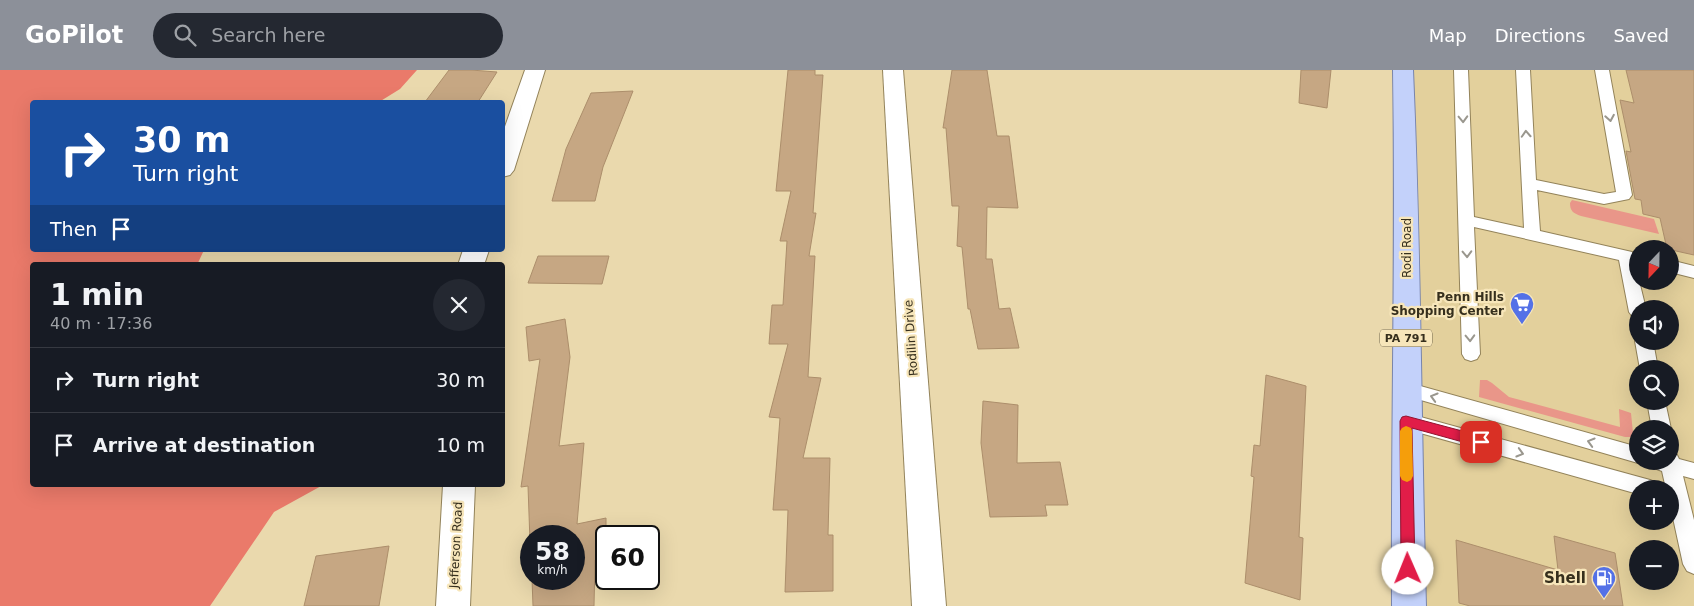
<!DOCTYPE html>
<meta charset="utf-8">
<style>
body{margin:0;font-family:"DejaVu Sans",sans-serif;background:#242831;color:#f1f3f6;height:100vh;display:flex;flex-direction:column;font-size:19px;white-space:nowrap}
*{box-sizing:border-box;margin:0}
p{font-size:16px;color:#9ea1a6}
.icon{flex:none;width:28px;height:28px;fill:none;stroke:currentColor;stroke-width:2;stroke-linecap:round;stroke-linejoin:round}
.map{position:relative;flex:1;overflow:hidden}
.details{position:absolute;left:30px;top:192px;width:475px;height:225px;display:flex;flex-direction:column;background:#171b24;border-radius:5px;box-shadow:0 5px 20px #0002}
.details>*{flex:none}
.banner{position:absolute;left:30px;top:30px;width:475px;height:152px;border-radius:5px;box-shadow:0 5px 20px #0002;background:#1a4fa0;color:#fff;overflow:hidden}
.needle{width:32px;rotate:202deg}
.buttons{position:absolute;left:1629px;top:170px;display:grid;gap:10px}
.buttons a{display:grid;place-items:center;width:50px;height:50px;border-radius:50%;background:#171b24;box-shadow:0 5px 20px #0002;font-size:25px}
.speed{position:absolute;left:520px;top:455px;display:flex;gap:10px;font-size:25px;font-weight:700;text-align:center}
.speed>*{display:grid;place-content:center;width:65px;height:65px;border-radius:50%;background:#171b24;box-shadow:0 5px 20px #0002;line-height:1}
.speed small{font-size:12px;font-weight:400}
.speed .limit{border:2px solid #111;border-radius:8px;background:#fff;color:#111}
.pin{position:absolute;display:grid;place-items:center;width:42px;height:42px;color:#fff;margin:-21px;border-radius:10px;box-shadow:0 2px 8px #0006}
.me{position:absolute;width:55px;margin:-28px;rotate:359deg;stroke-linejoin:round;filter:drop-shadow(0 0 4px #0008)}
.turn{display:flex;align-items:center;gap:18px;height:105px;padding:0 20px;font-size:22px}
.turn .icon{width:65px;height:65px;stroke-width:2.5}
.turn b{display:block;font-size:35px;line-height:42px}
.then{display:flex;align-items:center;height:48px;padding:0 20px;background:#0003;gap:10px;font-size:19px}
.round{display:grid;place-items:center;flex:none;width:52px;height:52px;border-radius:26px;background:#242831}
.headline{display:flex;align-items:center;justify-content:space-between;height:85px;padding:0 20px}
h1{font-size:30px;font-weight:700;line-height:38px}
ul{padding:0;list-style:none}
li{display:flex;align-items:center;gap:15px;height:65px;padding:0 20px;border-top:1px solid #363941}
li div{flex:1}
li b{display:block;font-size:19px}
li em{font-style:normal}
header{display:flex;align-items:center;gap:30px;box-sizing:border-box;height:70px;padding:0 25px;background:#8c9099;color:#fff}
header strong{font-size:24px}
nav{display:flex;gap:28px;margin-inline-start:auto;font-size:18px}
.search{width:350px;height:45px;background:#242831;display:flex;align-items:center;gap:12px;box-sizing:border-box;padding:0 18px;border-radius:28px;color:#9ea1a6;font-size:19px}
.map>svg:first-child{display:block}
.built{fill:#e3d09c;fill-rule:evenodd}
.green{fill:#e99689}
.forest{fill:#ea7a6a}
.building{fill:#c6a783;stroke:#ac8e6b}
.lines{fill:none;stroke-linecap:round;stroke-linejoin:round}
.service-casing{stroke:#93835a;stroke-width:2}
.minor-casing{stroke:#93835a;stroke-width:2}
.tertiary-casing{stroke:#93835a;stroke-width:2}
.primary-casing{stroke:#7884aa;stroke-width:2}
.service{fill:#fff;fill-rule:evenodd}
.minor{fill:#fff;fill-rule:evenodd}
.tertiary{fill:#fff;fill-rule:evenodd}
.primary{fill:#c3d1fa;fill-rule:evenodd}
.oneway{stroke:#9a978e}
.route{fill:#e11d48;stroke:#92132f}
.slow{fill:#f59e0b}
.labels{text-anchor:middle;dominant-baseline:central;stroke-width:4.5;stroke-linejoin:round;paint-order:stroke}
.shield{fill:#f7e6ba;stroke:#70664c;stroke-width:1}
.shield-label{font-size:11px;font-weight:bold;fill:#362f1d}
.street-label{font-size:12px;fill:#362f1d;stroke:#f7e6ba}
.poi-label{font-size:12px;font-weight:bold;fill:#362f1d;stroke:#f7e6ba;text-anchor:end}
.near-poi-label{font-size:15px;font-weight:bold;fill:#362f1d;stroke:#f7e6ba;text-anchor:end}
</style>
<header>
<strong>GoPilot</strong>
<div class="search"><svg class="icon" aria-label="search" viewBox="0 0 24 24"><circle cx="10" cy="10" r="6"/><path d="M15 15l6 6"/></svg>Search here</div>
<nav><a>Map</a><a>Directions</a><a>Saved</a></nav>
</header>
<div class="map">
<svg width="1694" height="536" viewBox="0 0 1694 536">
<rect width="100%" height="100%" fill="#ead9ad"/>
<path class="built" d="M1403 0H1694V536H1409ZM1638 179H1670V211H1638ZM1638 239H1670V271H1638ZM1638 299H1670V331H1638ZM1638 359H1670V391H1638ZM1638 419H1670V451H1638ZM1638 479H1670V511H1638Z"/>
<path class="green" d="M1572 130 1654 149 1659 164 1581 146C1573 143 1570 141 1570 133Z
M1480 310H1487L1492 313 1509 327 1620 357 1619 339 1631 343 1633 363 1631 367H1625L1479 327Z"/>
<path class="forest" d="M0 0H417L400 19 379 32H32V180H204L197 195H32V415H323L274 442 210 536H0Z"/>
<path class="building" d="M449 0H471L497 2 478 32H425Z
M788 0H815V5H823L813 143H816L809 186H815L808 307 821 308 803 388H830L828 465H833V521L785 522 788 440H773L780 348 769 347 788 274H769L772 235H783L787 171H780L791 121H776Z
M952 0H987L997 66H1009L1018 138 987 137 986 189H992L999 239 1010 238 1019 278 978 279 970 239H968L962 177 957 176 959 136H952L946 58H943Z
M1301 0H1331L1327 38 1299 33Z
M1626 0H1694V185L1667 179 1660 148 1643 144 1641 130 1635 129 1626 81 1631 82 1620 30 1634 33Z
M633 21 603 97 595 131H552L566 79 591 23Z
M538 186H609L602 214 528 213Z
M565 249 570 287 559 376 584 373 577 454 606 448V487L595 490 594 536H533L532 509H574V466H531V500L528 416 521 417 540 289 529 291 526 257Z
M1266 305 1306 316 1299 467 1303 468 1300 530 1245 513 1254 407 1251 406 1254 375 1260 376Z
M983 331 1018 335 1017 393 1060 392 1068 435H1045L1047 446 990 447 981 373Z
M1554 466 1615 483 1623 536H1470L1459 533 1456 470 1558 500Z
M389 476 379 536H304L316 486Z"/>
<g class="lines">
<g class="service-casing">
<path id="service" d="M1454 0H1468L1474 147 1524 158 1516 0H1530L1536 110 1604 124 1616 122 1595 0H1609L1632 125 1629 129 1604 134 1537 120 1540 161 1632 182 1646 239H1638V248L1632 246 1629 242 1619 190 1474 157 1480 284 1477 289 1471 291 1465 289 1462 284Z
M1670 190 1694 196V208L1670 202Z
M1638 267V271H1653L1658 299H1640L1635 271Z
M1406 312 1638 377V391H1643L1638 393 1400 324 1397 319 1400 314Z
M1647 331H1665L1671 359 1670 362V359H1652Z
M1406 343 1650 410 1657 413 1660 419H1638V424L1406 359 1399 356 1397 351 1399 346Z
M1670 383 1677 385 1679 389 1694 393V409L1683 406 1694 450V504L1687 501 1683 494 1670 434V419H1666L1662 401 1654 398 1651 392 1670 391Z"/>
</g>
<g class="minor-casing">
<path id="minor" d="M883 0H903L946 536H912Z"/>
</g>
<g class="tertiary-casing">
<path id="tertiary" d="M525 0H545L514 100 510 105 502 107V65Z
M463 180H489L484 195H458Z
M443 415H475L470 536H436Z"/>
</g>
<g class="primary-casing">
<path id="primary" d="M1393 0H1413C1421 179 1421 357 1426 536H1392C1391 357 1396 179 1393 0Z"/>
</g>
<use href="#service" class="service"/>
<use href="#minor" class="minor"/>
<use href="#tertiary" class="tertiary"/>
<use href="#primary" class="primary"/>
</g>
<defs><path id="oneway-chevron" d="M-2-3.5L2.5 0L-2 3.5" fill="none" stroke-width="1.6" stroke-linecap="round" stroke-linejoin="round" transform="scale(1.25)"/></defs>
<g class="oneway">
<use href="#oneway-chevron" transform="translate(1610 48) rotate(80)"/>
<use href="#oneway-chevron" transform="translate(1463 49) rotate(88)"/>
<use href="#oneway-chevron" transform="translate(1526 64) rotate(-93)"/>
<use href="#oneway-chevron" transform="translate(1467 184) rotate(88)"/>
<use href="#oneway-chevron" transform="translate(1470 268) rotate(88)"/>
<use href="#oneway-chevron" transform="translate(1434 327) rotate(-164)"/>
<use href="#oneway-chevron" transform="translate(1591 372) rotate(-164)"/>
<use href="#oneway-chevron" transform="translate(1520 383) rotate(16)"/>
</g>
<path class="route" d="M1406 346 1481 366 1485 368 1487 372 1485 375 1481 377 1412 358 1415 499 1413 503 1408 505 1403 503 1401 499 1400 351 1402 347Z"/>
<path class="slow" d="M1406 356 1411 358 1412 361 1413 406 1411 410 1407 412 1402 410 1400 406V361L1402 358Z"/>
<defs>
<g id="supermarket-pin" transform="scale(1.25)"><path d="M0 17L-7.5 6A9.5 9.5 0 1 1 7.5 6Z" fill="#5471e7" stroke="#f7e6ba"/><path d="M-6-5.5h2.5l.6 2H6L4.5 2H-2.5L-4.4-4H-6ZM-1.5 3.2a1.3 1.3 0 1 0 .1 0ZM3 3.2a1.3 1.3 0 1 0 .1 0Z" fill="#fff"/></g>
<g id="fuel-pin" transform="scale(1.25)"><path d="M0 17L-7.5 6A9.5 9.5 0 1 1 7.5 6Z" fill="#5471e7" stroke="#f7e6ba"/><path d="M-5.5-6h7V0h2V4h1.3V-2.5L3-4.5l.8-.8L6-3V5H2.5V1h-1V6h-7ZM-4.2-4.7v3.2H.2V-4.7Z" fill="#fff"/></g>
</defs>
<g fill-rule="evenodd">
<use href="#supermarket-pin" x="1522" y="234"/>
<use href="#fuel-pin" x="1604" y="508"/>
</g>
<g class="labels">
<rect class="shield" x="1380" y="259.5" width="52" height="17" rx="4"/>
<g class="shield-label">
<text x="1406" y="268">PA 791</text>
</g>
<g class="street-label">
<text transform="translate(1407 178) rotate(-90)">Rodi Road</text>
<text transform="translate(911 268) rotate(-94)">Rodilin Drive</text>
<text transform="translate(456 475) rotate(-87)">Jefferson Road</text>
</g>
<g class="poi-label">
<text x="1504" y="227">Penn Hills<tspan x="1504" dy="14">Shopping Center</tspan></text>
</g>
<g class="near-poi-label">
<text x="1586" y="508">Shell</text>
</g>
</g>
</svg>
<div class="buttons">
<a><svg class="needle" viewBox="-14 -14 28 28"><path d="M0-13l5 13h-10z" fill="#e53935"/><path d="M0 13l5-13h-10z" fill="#9ea1a6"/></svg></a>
<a><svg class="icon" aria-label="sound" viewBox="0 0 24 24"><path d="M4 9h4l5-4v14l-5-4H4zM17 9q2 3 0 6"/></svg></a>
<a><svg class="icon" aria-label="search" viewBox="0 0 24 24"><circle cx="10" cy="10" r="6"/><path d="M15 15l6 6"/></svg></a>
<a><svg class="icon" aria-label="layers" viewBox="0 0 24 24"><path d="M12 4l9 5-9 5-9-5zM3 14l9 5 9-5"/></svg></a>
<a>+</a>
<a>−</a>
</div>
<div class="speed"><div>58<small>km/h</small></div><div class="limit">60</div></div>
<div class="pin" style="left:1481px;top:372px;background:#d93025"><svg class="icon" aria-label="arrive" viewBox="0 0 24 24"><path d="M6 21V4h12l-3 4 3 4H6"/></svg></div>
<svg class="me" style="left:1408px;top:499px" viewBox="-20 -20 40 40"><circle r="19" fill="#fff"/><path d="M0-13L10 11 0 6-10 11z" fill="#e11d48"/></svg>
<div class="banner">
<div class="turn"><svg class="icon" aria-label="right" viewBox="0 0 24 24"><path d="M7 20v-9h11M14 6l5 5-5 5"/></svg><div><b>30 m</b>Turn right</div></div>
<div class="then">Then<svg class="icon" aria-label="arrive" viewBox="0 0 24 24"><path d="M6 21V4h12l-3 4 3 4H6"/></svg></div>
</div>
<section class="details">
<div class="headline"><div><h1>1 min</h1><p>40 m · 17:36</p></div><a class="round"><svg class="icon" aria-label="close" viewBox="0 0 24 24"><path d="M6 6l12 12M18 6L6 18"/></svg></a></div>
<ul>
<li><svg class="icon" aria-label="right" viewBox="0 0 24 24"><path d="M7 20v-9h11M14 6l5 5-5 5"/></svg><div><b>Turn right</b></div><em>30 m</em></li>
<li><svg class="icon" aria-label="arrive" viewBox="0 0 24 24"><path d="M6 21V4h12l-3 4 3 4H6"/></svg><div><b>Arrive at destination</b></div><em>10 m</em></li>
</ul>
</section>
</div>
